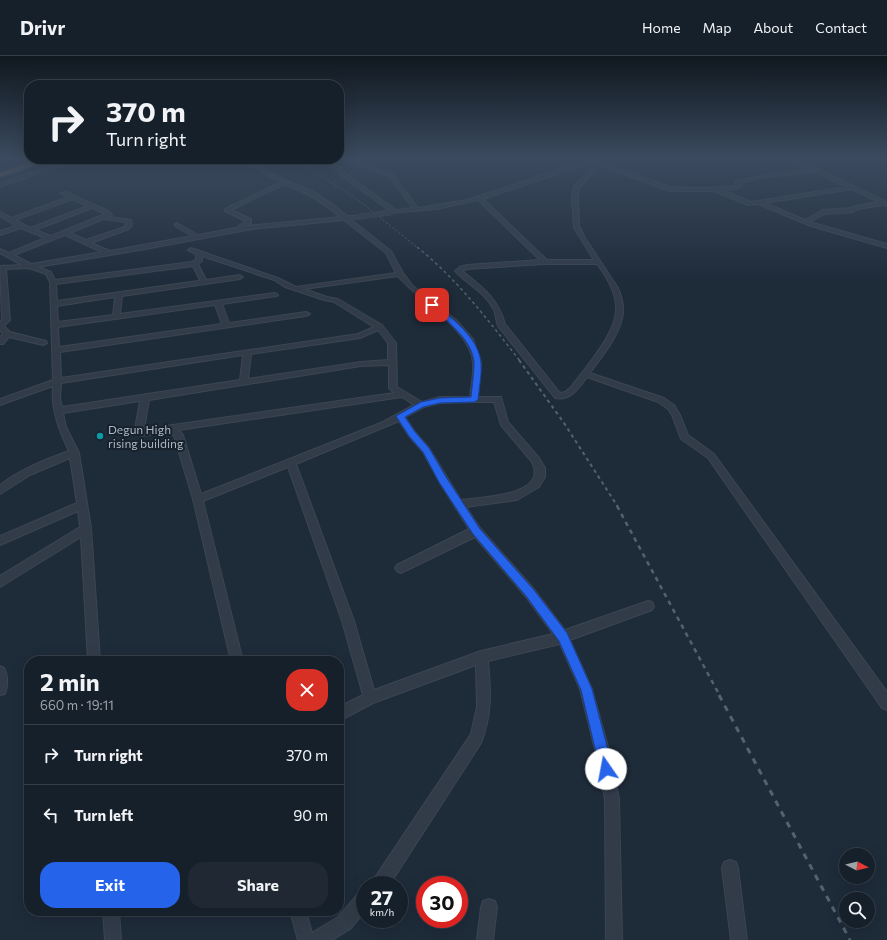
<!DOCTYPE html>
<meta charset="utf-8">
<style>
body{margin:0;font-family:Commissioner,sans-serif;background:#1f2833;color:#f1f3f6;height:100vh;display:flex;flex-direction:column;font-size:15px;white-space:nowrap}
*{box-sizing:border-box;margin:0}
p{font-size:13px;color:#9ea3a9}
.icon{flex:none;width:22px;height:22px;fill:none;stroke:currentColor;stroke-width:2;stroke-linecap:round;stroke-linejoin:round}
.map{position:relative;flex:1;overflow:hidden}
.details{position:absolute;left:24px;top:600px;width:320px;height:260px;display:flex;flex-direction:column;background:#16202b;border-radius:16px;box-shadow:0 4px 16px #0002,0 0 0 1px #353e47}
.details>*{flex:none}
.hud{position:absolute;left:24px;top:24px;width:320px;height:84px;border-radius:16px;box-shadow:0 4px 16px #0002,0 0 0 1px #353e47;background:#16202b;color:#f1f3f6;overflow:hidden}
.needle{width:26px;rotate:97deg}
.buttons{position:absolute;left:839px;top:792px;display:grid;gap:8px}
.buttons a{display:grid;place-items:center;width:36px;height:36px;border-radius:50%;background:#16202b;box-shadow:0 4px 16px #0002,0 0 0 1px #353e47;font-size:20px}
.speed{position:absolute;left:356px;top:820px;display:flex;gap:8px;font-size:20px;font-weight:700;text-align:center}
.speed>*{display:grid;place-content:center;width:52px;height:52px;border-radius:50%;background:#16202b;box-shadow:0 4px 16px #0002,0 0 0 1px #353e47;line-height:1}
.speed small{font-size:10px;font-weight:400}
.speed .limit{border:6px solid #d22;background:#fff;color:#111}
.pin{position:absolute;display:grid;place-items:center;width:34px;height:34px;color:#fff;margin:-17px;border-radius:8px;box-shadow:0 2px 6px #0006}
.me{position:absolute;width:44px;margin:-22px;rotate:348deg;stroke-linejoin:round;filter:drop-shadow(0 0 3px #0008)}
.turn{display:flex;align-items:center;gap:14px;height:84px;padding:0 16px;font-size:18px}
.turn .icon{width:52px;height:52px;stroke-width:2.5}
.turn b{display:block;font-size:28px;line-height:34px}
.round{display:grid;place-items:center;flex:none;width:42px;height:42px;border-radius:16px;background:#1f2833}
.headline{display:flex;align-items:center;justify-content:space-between;height:68px;padding:0 16px}
h1{font-size:24px;font-weight:700;line-height:30px}
.cta{display:flex;gap:8px;margin-top:auto;padding:8px 16px}
.cta a{flex:1;height:46px;border-radius:16px;background:#2563eb;color:#fff;font-size:16px;font-weight:700;line-height:46px;text-align:center}
.cta a+a{background:#1f2833;color:#f1f3f6}
ul{padding:0;list-style:none}
li{display:flex;align-items:center;gap:12px;height:60px;padding:0 16px;border-top:1px solid #353e47}
li div{flex:1}
li b{display:block;font-size:15px}
li em{font-style:normal}
header{display:flex;align-items:center;gap:24px;box-sizing:border-box;height:56px;padding:0 20px;background:#16202b;border-bottom:1px solid #353e47}
header strong{font-size:19px}
nav{display:flex;gap:22px;margin-inline-start:auto;font-size:14px}
.map>svg:first-child{display:block}
.lines{fill:none;stroke-linecap:round;stroke-linejoin:round}
.minor-casing{stroke:#3b4652;stroke-width:2}
.highway-casing{stroke:#3c4753;stroke-width:2}
.minor{fill:#323c49;fill-rule:evenodd}
.highway{fill:#70614e;fill-rule:evenodd}
.rail-far4{stroke:#536170;stroke-width:1;stroke-dasharray:2 2;stroke-linecap:butt}
.rail-far3{stroke:#536170;stroke-width:1.5;stroke-dasharray:3 3;stroke-linecap:butt}
.rail-far2{stroke:#536170;stroke-width:2;stroke-dasharray:3.5 3.5;stroke-linecap:butt}
.rail-far1{stroke:#536170;stroke-width:2.5;stroke-dasharray:4.5 4.5;stroke-linecap:butt}
.rail{stroke:#536170;stroke-width:3;stroke-dasharray:6 6;stroke-linecap:butt}
.minor-bridge-casing{stroke:#3b4652;stroke-width:6;stroke-linecap:butt}
.minor-bridge{stroke:#323c49;stroke-width:5.5}
.route{fill:#2563eb;stroke:#184099}
.culture-dot{fill:#0f9aa8;stroke:#17222d;stroke-width:1.5}
.labels{text-anchor:middle;dominant-baseline:central;stroke-width:4;stroke-linejoin:round;paint-order:stroke}
.poi-label{font-size:12px;fill:#acb7c6;stroke:#17222d;text-anchor:start}
</style>
<header>
<strong>Drivr</strong>
<nav><a>Home</a><a>Map</a><a>About</a><a>Contact</a></nav>
</header>
<div class="map">
<svg width="887" height="884" viewBox="0 0 887 884">
<rect width="100%" height="100%" fill="#1e2b39"/>
<g class="lines">
<g class="minor-casing">
<path id="minor" d="M71 103H79L0 131V127Z
M237 103H244L287 125 312 135 331 147 347 160H360V162L350 163 391 195 403 217 413 230 456 264 473 283 481 306 478 341H501L508 366 539 402 545 412V421L539 431 517 444 466 451 480 472 534 533 565 574 648 545 652 546 654 550 652 554 570 584 592 633 610 698 619 743 622 884H606L605 743 596 698 580 633 560 588 488 605C491 635 492 659 481 687L390 828 388 829H370L471 678 477 651 476 609 373 647 339 665V651L363 639 342 565 288 411 203 445 243 605H231L193 443 174 380C167 373 149 382 139 379L135 373 140 345 63 357 66 371 79 397 91 472 100 605H88L81 481 0 531V520L80 471 78 455 0 489V480L77 447 70 402 30 419 0 438V429C21 413 44 404 69 395 59 374 51 354 53 330L0 349V343L53 324 50 226 46 218 29 212 6 213 10 264 4 270 10 276 46 285 47 287 43 289 9 281 3 288H0V281L3 278 0 274V266L2 264 0 210 22 209 0 197V193L9 197 45 182 21 172 0 179V175L16 170 0 160V156L11 162 68 141 61 137 66 136 108 155 112 159 109 161 131 164 132 169 129 173 91 187 110 195 192 180 175 170V168L177 167 198 179 236 172 246 165 225 155V153L281 126ZM285 128C306 136 323 146 340 161L247 170 251 167V163L231 154ZM73 143 88 150 30 172 15 164ZM92 152 105 158 51 180 35 174ZM103 163 126 166 125 171 86 184 70 177ZM344 164 386 197 396 217 296 231 278 222 191 192 188 194 196 198V204L191 206 55 224 51 216 38 211 140 194 252 173ZM65 179 102 196 31 208 14 199ZM202 200 274 224 285 231 324 244 334 246 374 271 358 278 61 322 60 296 306 260 310 258 306 256 229 267 222 248 277 240 278 239 275 237 120 258 122 240 240 223 243 221 240 219 206 224 198 208 202 205ZM193 210 200 224 198 225 57 245 56 228ZM398 220C419 245 471 274 473 307 474 318 471 330 470 341H440L422 346 397 331 396 287 382 269 338 243 327 241 304 233ZM115 241 113 259 58 266 57 250ZM215 249 222 268 59 291 58 271ZM378 274 388 287V304L361 306 248 323 251 298 360 282ZM243 299 240 324 62 351 60 343 61 327ZM389 309V332L394 337 166 370 162 372 145 374 144 373 149 344 361 310ZM402 341 414 349 383 366 201 438 183 379 179 374ZM476 346H494L501 369 532 406C549 440 481 441 461 444L429 392 415 376 405 361 424 351 440 347ZM399 365 409 380 423 396 440 427 469 473 397 509 395 512 397 515 401 517 405 515 475 481 526 541 553 578 481 595 374 634 354 565 296 408Z
M326 103H345L392 117 418 152 467 144 591 103H600L598 105 670 131 703 132 736 130V125L766 119 811 114 790 103H797L887 146V150L884 149 857 153 853 156 824 158 810 166 887 188V192L811 170 758 148 748 149 714 135H669L597 108 592 118 579 132 578 143 579 170 585 182 618 232C621 240 624 248 623 257 621 278 602 300 590 317L664 342 674 349 680 359 688 379 714 398 887 636V654L882 652 708 402 681 383 672 359 668 353 658 346 587 321C579 332 571 345 555 342L498 270C496 265 496 259 494 254 486 237 467 228 455 215L460 211 467 209 540 204 478 144 436 153 390 157V155L341 119ZM333 105H342L388 119 413 152 396 154 345 117ZM593 106 588 116 574 130 572 143 574 172 594 204H547L483 143ZM816 116 847 131 751 146 722 134 737 133 742 130 741 127 766 121ZM852 133 879 146 855 150 851 152 823 154 805 164 765 147ZM545 208H597C607 221 617 238 616 255 615 278 585 313 571 331L565 336 560 337 505 268C498 242 482 231 462 215L467 213Z
M0 610 4 612C8 619 8 630 5 638L0 639Z
M730 804 736 806 738 812 747 884H731L722 812 724 806Z
M365 835V855L350 873 332 884H298L290 855H306L312 877 338 861 359 837Z
M489 843 495 845 497 851 493 884H477L481 851 483 845Z
M103 855H119L121 884H105Z"/>
</g>
<g class="highway-casing">
<path id="highway" d="M41 103H53L0 121V117Z"/>
</g>
<use href="#minor" class="minor"/>
<use href="#highway" class="highway"/>
<path class="rail-far4" d="M294 103 357 143 418 192"/>
<path class="rail-far3" d="M417 191C457 223 488 264 520 305"/>
<path class="rail-far2" d="M519 304 564 367 618 451"/>
<path class="rail-far1" d="M617 450 720 640"/>
<path class="rail" d="M719 639 850 884"/>
<g class="minor-bridge-casing">
<path id="minor-bridge" d="M358 161 392 156"/>
</g>
<use href="#minor-bridge" class="minor-bridge"/>
</g>
<linearGradient id="sky" x2="0" y2="1"><stop stop-color="#10181f"/><stop offset="0.45" stop-color="#3b4a5f"/><stop offset="1" stop-color="#3b4a5f" stop-opacity="0"/></linearGradient>
<rect width="887" height="227" fill="url(#sky)"/>
<path class="route" d="M430 248H434C452 262 479 282 481 307 482 319 479 332 478 344L474 346 440 347 423 351 405 361 415 376 429 392 446 421 480 473 534 534 567 577 592 633 613 713 611 718 606 719 602 718 600 713 581 634 559 585 526 540 473 478 439 426 423 396 409 380 396 360 421 346 440 342 471 341C472 330 474 319 474 307 473 284 446 264 430 250Z"/>
<circle class="culture-dot" cx="100" cy="380" r="4"/>
<g class="labels">
<g class="poi-label">
<text x="108" y="373">Degun High<tspan x="108" dy="14">rising building</tspan></text>
</g>
</g>
</svg>
<div class="buttons">
<a><svg class="needle" viewBox="-14 -14 28 28"><path d="M0-13l5 13h-10z" fill="#e53935"/><path d="M0 13l5-13h-10z" fill="#9ea3a9"/></svg></a>
<a><svg class="icon" aria-label="search" viewBox="0 0 24 24"><circle cx="10" cy="10" r="6"/><path d="M15 15l6 6"/></svg></a>
</div>
<div class="speed"><div>27<small>km/h</small></div><div class="limit">30</div></div>
<div class="pin" style="left:432px;top:249px;background:#d93025"><svg class="icon" aria-label="arrive" viewBox="0 0 24 24"><path d="M6 21V4h12l-3 4 3 4H6"/></svg></div>
<svg class="me" style="left:606px;top:713px" viewBox="-20 -20 40 40"><circle r="19" fill="#fff"/><path d="M0-13L10 11 0 6-10 11z" fill="#2563eb"/></svg>
<div class="hud">
<div class="turn"><svg class="icon" aria-label="right" viewBox="0 0 24 24"><path d="M7 20v-9h11M14 6l5 5-5 5"/></svg><div><b>370 m</b>Turn right</div></div>
</div>
<section class="details">
<div class="headline"><div><h1>2 min</h1><p>660 m · 19:11</p></div><a class="round" style="background:#d93025;color:#fff"><svg class="icon" aria-label="close" viewBox="0 0 24 24"><path d="M6 6l12 12M18 6L6 18"/></svg></a></div>
<ul>
<li><svg class="icon" aria-label="right" viewBox="0 0 24 24"><path d="M7 20v-9h11M14 6l5 5-5 5"/></svg><div><b>Turn right</b></div><em>370 m</em></li>
<li><svg class="icon" aria-label="left" viewBox="0 0 24 24"><path d="M17 20v-9H6M10 6l-5 5 5 5"/></svg><div><b>Turn left</b></div><em>90 m</em></li>
</ul>
<div class="cta"><a>Exit</a><a>Share</a></div>
</section>
</div>
